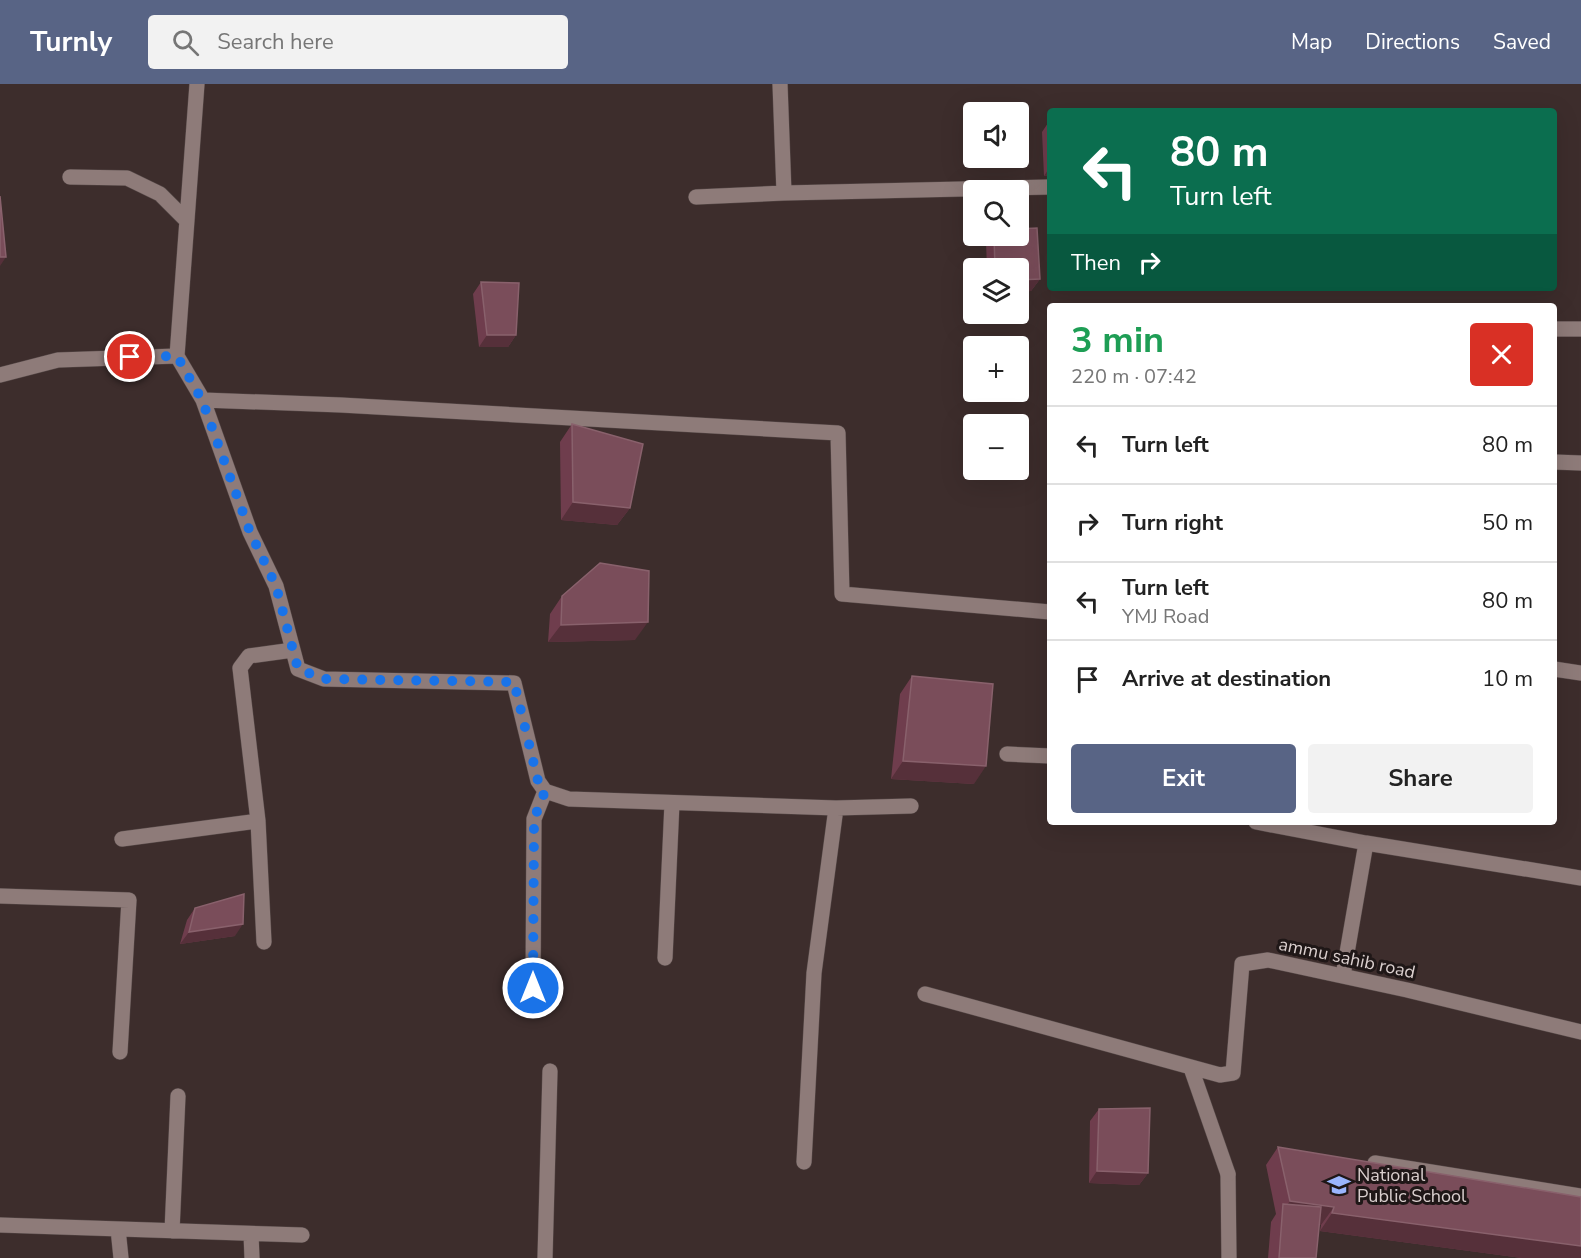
<!DOCTYPE html>
<meta charset="utf-8">
<style>
body{margin:0;font-family:"Nunito Sans",sans-serif;background:#f2f2f2;color:#222;height:100vh;display:flex;flex-direction:column;font-size:22px;white-space:nowrap}
*{box-sizing:border-box;margin:0}
p{font-size:20px;color:#767676}
.icon{flex:none;width:33px;height:33px;fill:none;stroke:currentColor;stroke-width:2;stroke-linecap:round;stroke-linejoin:round}
.map{position:relative;flex:1;overflow:hidden}
.drawer{position:absolute;left:1047px;top:219px;width:510px;height:522px;display:flex;flex-direction:column;background:#fff;border-radius:6px;box-shadow:0 6px 24px #0002}
.drawer>*{flex:none}
.guide{position:absolute;left:1047px;top:24px;width:510px;height:183px;border-radius:6px;box-shadow:0 6px 24px #0002;background:#0b6e4f;color:#fff;overflow:hidden}
.fabs{position:absolute;left:963px;top:18px;display:grid;gap:12px}
.fabs a{display:grid;place-items:center;width:66px;height:66px;border-radius:6px;background:#fff;box-shadow:0 6px 24px #0002;font-size:30px}
.pin{position:absolute;display:grid;place-items:center;width:51px;height:51px;color:#fff;margin:-26px;border:3px solid #fff;border-radius:50%;box-shadow:0 2px 6px #0007}
.me{position:absolute;width:66px;margin:-33px;rotate:0deg;stroke-linejoin:round;filter:drop-shadow(0 0 4px #0008)}
.turn{display:flex;align-items:center;gap:21px;height:126px;padding:0 24px;font-size:27px}
.turn .icon{width:78px;height:78px;stroke-width:2.5}
.turn b{display:block;font-size:42px;line-height:51px}
.then{display:flex;align-items:center;height:57px;padding:0 24px;background:#0003;gap:12px;font-size:22px}
.round{display:grid;place-items:center;flex:none;width:63px;height:63px;border-radius:6px;background:#f2f2f2}
.head{display:flex;align-items:center;justify-content:space-between;height:102px;padding:0 24px}
h1{font-size:36px;font-weight:700;line-height:45px;color:#1e9e55}
.action{display:flex;gap:12px;margin-top:auto;padding:12px 24px}
.action a{flex:1;height:69px;border-radius:6px;background:#586485;color:#fff;font-size:24px;font-weight:700;line-height:69px;text-align:center}
.action a+a{background:#f2f2f2;color:#222}
ul{padding:0;list-style:none}
li{display:flex;align-items:center;gap:18px;height:78px;padding:0 24px;border-top:2px solid #e0e0e0}
li div{flex:1}
li b{display:block;font-size:22px}
li em{font-style:normal}
header{display:flex;align-items:center;gap:36px;box-sizing:border-box;height:84px;padding:0 30px;background:#586485;color:#fff}
header strong{font-size:28px}
nav{display:flex;gap:33px;margin-inline-start:auto;font-size:21px}
.search{width:420px;height:54px;background:#f2f2f2;display:flex;align-items:center;gap:15px;box-sizing:border-box;padding:0 21px;border-radius:6px;color:#767676;font-size:22px}
.map>svg:first-child{display:block}
.lines{fill:none;stroke-linecap:round;stroke-linejoin:round}
.service-casing{stroke:#564948;stroke-width:16}
.minor-casing{stroke:#564948;stroke-width:16}
.service{stroke:#8e7b79;stroke-width:15}
.minor{stroke:#8e7b79;stroke-width:15}
.wall{fill:#6f3d4d}
.shaded-wall{fill:#56303a}
.building{fill:#7a4d5a;stroke:#89616c;stroke-width:1.5}
.route{stroke:#1a73e8;stroke-width:10;stroke-dasharray:0 18}
.labels{text-anchor:middle;dominant-baseline:central;stroke-width:6;stroke-linejoin:round;paint-order:stroke}
.street-label{font-size:18px;fill:#d9cecd;stroke:#1f1717}
.poi-label{font-size:18px;fill:#d9cecd;stroke:#1f1717;text-anchor:start}
</style>
<header>
<strong>Turnly</strong>
<div class="search"><svg class="icon" aria-label="search" viewBox="0 0 24 24"><circle cx="10" cy="10" r="6"/><path d="M15 15l6 6"/></svg>Search here</div>
<nav><a>Map</a><a>Directions</a><a>Saved</a></nav>
</header>
<div class="map">
<svg width="1581" height="1174" viewBox="0 0 1581 1174">
<rect width="100%" height="100%" fill="#3d2d2c"/>
<g class="lines">
<g class="service-casing">
<path id="service" d="M1228 1090 1229 1174"/>
</g>
<g class="minor-casing">
<path id="minor" d="M197 0 177 272 203 316 250 448 276 502 298 585 324 595 514 599 538 697 545 707 569 715 836 724 814 889 804 1078
M780 0 784 109 1050 103
M70 93 127 94 160 110 187 137
M696 113 784 109
M1554 245H1581
M0 291 58 276 177 272
M203 316 341 321 838 349 842 510 1050 528
M1554 378 1581 379
M1554 585 1581 589
M1007 670 1050 672
M836 724 911 722
M258 737 240 584 249 572 293 566
M1256 738 1366 759 1343 892
M122 755 258 737 264 858
M1366 759 1581 794
M0 812 129 816 120 968
M665 874 672 719
M533 904 534 735 545 707
M925 910 1220 991 1233 989 1242 880 1268 876 1407 906 1581 948
M1191 984 1228 1090
M1375 1079 1581 1112
M0 1141 302 1151
M118 1145 121 1174
M172 1147 178 1012
M251 1150 252 1174
M545 1174 550 987"/>
</g>
<use href="#service" class="service"/>
<use href="#minor" class="minor"/>
</g>
<path class="wall" d="M1050 36V91L1044 92 1042 48Z
M990 152H994L1040 195 1031 207 1018 208V184H987L986 158Z
M481 198 516 251 508 263H479L473 210Z
M572 340 630 424 617 441 561 436 560 358Z
M562 512 635 556 548 558 550 530Z
M912 592 974 700 891 695 900 610Z
M195 824 235 852 180 860 187 836Z
M1099 1025 1148 1089 1139 1101 1089 1099 1090 1037Z
M1278 1063 1581 1174H1522L1320 1147 1321 1141H1319L1316 1174H1268L1271 1138 1276 1130 1266 1081Z"/>
<path class="shaded-wall" d="M1050 83V91L1044 92Z
M0 173H6L0 182Z
M1040 195 1031 207 1018 208V196Z
M487 251H516L508 263H479Z
M573 418 630 424 617 441 561 436Z
M648 538 635 556 548 558 561 541Z
M903 677 986 682 974 700 891 695Z
M243 840 235 852 180 860 189 848Z
M1097 1087 1148 1089 1139 1101 1089 1099Z
M1290 1117 1334 1123 1321 1141 1282 1135 1283 1127Z
M1332 1129 1581 1162V1174H1522L1320 1147Z"/>
<path class="building" d="M0 112 6 173H0Z
M1037 144 1040 195 1018 196V184H995L994 152H1018V145Z
M481 198 519 199 516 251H487Z
M572 340 643 360 630 424 573 418Z
M600 479 649 487 648 538 561 541 562 512Z
M912 592 993 600 986 682 903 677Z
M244 810 243 840 189 848 195 824Z
M1150 1024 1148 1089 1097 1087 1099 1025Z
M1278 1063 1581 1113V1162L1332 1129 1334 1123 1290 1117Z
M1283 1120 1321 1123 1316 1174H1279Z"/>
<g class="lines">
<path class="route" d="M130 273 177 272 202 316 250 448 276 502 298 585 324 595 514 598 538 697 545 707 534 735 533 904"/>
</g>
<defs>
<g id="school-bare" transform="scale(1.8)"><path d="M0-5L7-2L0 1L-7-2ZM-4 1L0 2.5L4 1V4Q0 6-4 4Z" fill="#9ab5fd" stroke="#1f1717" stroke-width="2.5" paint-order="stroke"/></g>
</defs>
<g fill-rule="evenodd">
<use href="#school-bare" x="1339" y="1101"/>
</g>
<g class="labels">
<g class="street-label">
<text transform="translate(1347 874) rotate(12)">ammu sahib road</text>
</g>
<g class="poi-label">
<text x="1357" y="1091">National<tspan x="1357" dy="21">Public School</tspan></text>
</g>
</g>
</svg>
<div class="fabs">
<a><svg class="icon" aria-label="sound" viewBox="0 0 24 24"><path d="M4 9h4l5-4v14l-5-4H4zM17 9q2 3 0 6"/></svg></a>
<a><svg class="icon" aria-label="search" viewBox="0 0 24 24"><circle cx="10" cy="10" r="6"/><path d="M15 15l6 6"/></svg></a>
<a><svg class="icon" aria-label="layers" viewBox="0 0 24 24"><path d="M12 4l9 5-9 5-9-5zM3 14l9 5 9-5"/></svg></a>
<a>+</a>
<a>−</a>
</div>
<div class="pin" style="left:130px;top:273px;background:#d93025"><svg class="icon" aria-label="arrive" viewBox="0 0 24 24"><path d="M6 21V4h12l-3 4 3 4H6"/></svg></div>
<svg class="me" style="left:533px;top:904px" viewBox="-20 -20 40 40"><circle r="17" fill="#1a73e8" stroke="#fff" stroke-width="3"/><path d="M0-11L8 9 0 5-8 9z" fill="#fff"/></svg>
<div class="guide">
<div class="turn"><svg class="icon" aria-label="left" viewBox="0 0 24 24"><path d="M17 20v-9H6M10 6l-5 5 5 5"/></svg><div><b>80 m</b>Turn left</div></div>
<div class="then">Then<svg class="icon" aria-label="right" viewBox="0 0 24 24"><path d="M7 20v-9h11M14 6l5 5-5 5"/></svg></div>
</div>
<section class="drawer">
<div class="head"><div><h1>3 min</h1><p>220 m · 07:42</p></div><a class="round" style="background:#d93025;color:#fff"><svg class="icon" aria-label="close" viewBox="0 0 24 24"><path d="M6 6l12 12M18 6L6 18"/></svg></a></div>
<ul>
<li><svg class="icon" aria-label="left" viewBox="0 0 24 24"><path d="M17 20v-9H6M10 6l-5 5 5 5"/></svg><div><b>Turn left</b></div><em>80 m</em></li>
<li><svg class="icon" aria-label="right" viewBox="0 0 24 24"><path d="M7 20v-9h11M14 6l5 5-5 5"/></svg><div><b>Turn right</b></div><em>50 m</em></li>
<li><svg class="icon" aria-label="left" viewBox="0 0 24 24"><path d="M17 20v-9H6M10 6l-5 5 5 5"/></svg><div><b>Turn left</b><p>YMJ Road</p></div><em>80 m</em></li>
<li><svg class="icon" aria-label="arrive" viewBox="0 0 24 24"><path d="M6 21V4h12l-3 4 3 4H6"/></svg><div><b>Arrive at destination</b></div><em>10 m</em></li>
</ul>
<div class="action"><a>Exit</a><a>Share</a></div>
</section>
</div>
